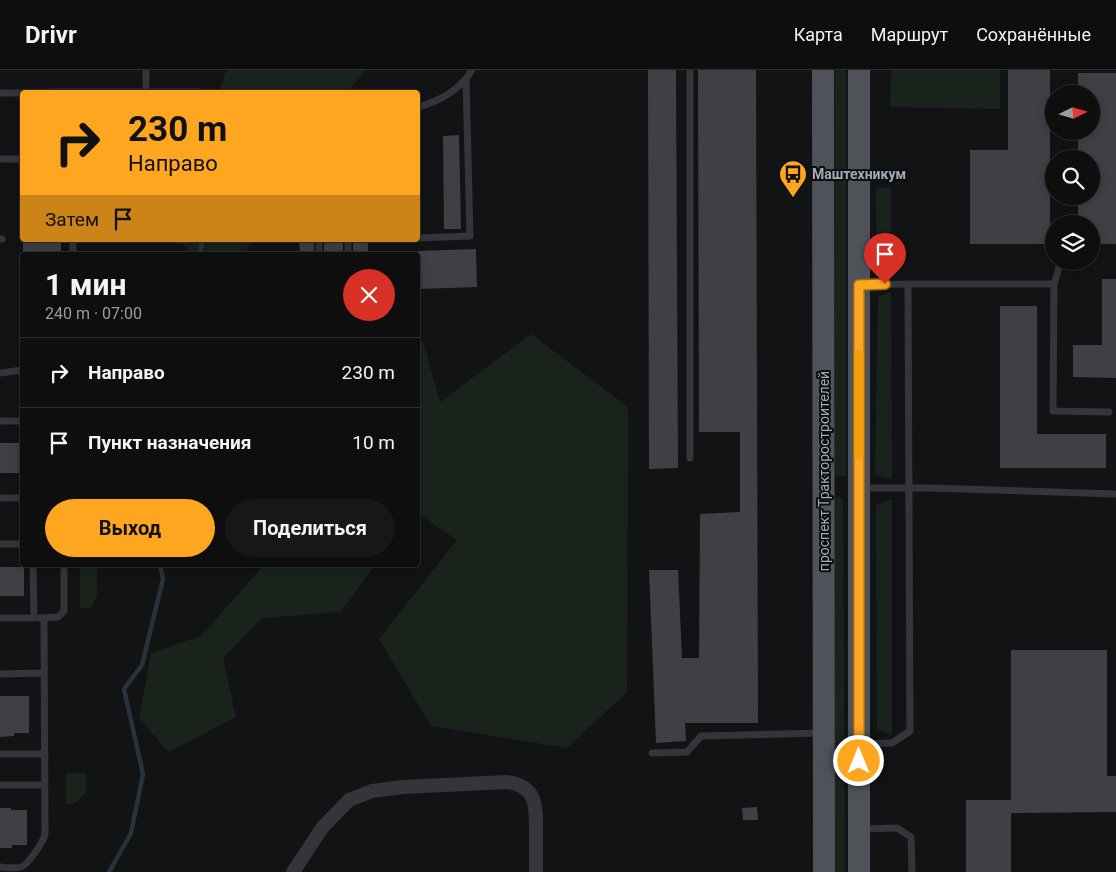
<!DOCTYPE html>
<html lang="ru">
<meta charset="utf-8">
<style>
body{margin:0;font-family:Roboto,sans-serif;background:#171718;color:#f1f3f6;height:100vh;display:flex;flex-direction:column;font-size:19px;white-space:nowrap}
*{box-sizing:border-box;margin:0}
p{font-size:16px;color:#9b9c9e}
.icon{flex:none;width:28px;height:28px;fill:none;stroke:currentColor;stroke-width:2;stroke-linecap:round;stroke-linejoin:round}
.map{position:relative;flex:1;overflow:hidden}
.details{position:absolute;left:20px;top:182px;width:400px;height:315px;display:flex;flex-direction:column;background:#0e0e0f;border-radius:5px;box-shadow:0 2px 12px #0003,0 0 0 1px #2e2e2f}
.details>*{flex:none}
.guide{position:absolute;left:20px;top:20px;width:400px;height:152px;border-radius:5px;box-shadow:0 2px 12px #0003,0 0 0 1px #2e2e2f;background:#ffa620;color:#111;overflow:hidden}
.needle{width:32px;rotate:85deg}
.buttons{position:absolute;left:1045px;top:15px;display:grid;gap:10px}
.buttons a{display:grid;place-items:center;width:55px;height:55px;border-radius:50%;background:#0e0e0f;box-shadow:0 2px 12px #0003,0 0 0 1px #2e2e2f;font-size:25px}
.pin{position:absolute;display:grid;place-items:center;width:42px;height:42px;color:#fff;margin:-51px -21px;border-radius:50% 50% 50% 0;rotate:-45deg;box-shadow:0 0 5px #0007}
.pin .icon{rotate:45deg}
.me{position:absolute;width:55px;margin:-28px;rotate:0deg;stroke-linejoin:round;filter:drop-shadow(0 0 4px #0008)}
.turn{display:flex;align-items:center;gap:18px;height:105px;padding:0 25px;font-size:22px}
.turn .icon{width:65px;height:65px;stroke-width:2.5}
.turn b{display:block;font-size:35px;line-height:42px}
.then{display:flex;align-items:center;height:48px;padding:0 25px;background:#0003;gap:10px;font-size:19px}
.round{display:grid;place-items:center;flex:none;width:52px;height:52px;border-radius:26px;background:#171718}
.head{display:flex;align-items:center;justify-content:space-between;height:85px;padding:0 25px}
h1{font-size:30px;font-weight:700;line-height:38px}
.cta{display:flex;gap:10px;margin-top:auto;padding:10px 25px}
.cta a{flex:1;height:58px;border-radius:30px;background:#ffa620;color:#111;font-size:20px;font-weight:700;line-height:58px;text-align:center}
.cta a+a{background:#171718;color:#f1f3f6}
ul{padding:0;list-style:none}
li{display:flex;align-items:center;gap:15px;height:70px;padding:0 25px;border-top:1px solid #2e2e2f}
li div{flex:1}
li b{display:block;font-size:19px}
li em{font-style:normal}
header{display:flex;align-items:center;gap:30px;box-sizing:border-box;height:70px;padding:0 25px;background:#0e0e0f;border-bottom:1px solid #2e2e2f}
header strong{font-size:24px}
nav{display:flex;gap:28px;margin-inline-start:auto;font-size:18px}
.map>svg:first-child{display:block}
.green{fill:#1a231b}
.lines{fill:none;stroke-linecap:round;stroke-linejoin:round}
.stream{stroke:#283339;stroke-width:4.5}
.building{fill:#3e4045}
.lane{stroke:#33353a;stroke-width:7}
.street{stroke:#33353a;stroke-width:14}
.primary{stroke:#4f5259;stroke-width:22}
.route-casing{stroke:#a66c15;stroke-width:12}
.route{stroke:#ffa620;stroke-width:9}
.slow{stroke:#f59e0b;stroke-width:9}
.labels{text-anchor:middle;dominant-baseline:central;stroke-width:4;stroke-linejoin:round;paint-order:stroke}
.poi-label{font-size:14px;font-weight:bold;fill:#a2aab6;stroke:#0d0e0f;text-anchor:start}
.street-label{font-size:14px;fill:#a2aab6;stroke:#0d0e0f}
</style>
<header>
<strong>Drivr</strong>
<nav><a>Карта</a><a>Маршрут</a><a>Сохранённые</a></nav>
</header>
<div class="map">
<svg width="1116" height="802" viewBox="0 0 1116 802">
<rect width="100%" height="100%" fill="#121314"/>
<path class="green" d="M226 0H366L347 22H219Z
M835 0H846V406H835Z
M891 0H1000V39L890 37Z
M876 118H891V205L877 200Z
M177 170H251L245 185H179L187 178Z
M891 222 892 410 875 404 878 227Z
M531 264 628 337 627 622 567 678 431 656 379 569 457 470 418 444V273L423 271 440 332Z
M839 426 843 429 845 802H835V429Z
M892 429V665L877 659 876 434Z
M80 495H97V525L91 538H80Z
M264 495H375L341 542 262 548 223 588 236 647 168 682 139 648 151 583 201 566Z
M66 703H86V723L74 734H66Z"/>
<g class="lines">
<path class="stream" d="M200 185 202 170
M109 802 131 763 143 704 124 619 142 595 163 509 160 495"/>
</g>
<path class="building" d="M648 0H676L678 398 649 399Z
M698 0H756L758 653H685L686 671 656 673 649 500H678L682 588H699L700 444 740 442V362H699Z
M1008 0H1050V174H970V80H1008Z
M1078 3H1116V174H1091V154H1078V126H1091V89H1078V61H1091V24H1078Z
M459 65 461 159H444L443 66Z
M23 170H61V185H23Z
M299 170H314V185H300Z
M324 170H343V185H324Z
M353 170H368V185H353Z
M476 179 477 217 418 219V181Z
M1102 209H1116V308L1073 307V275H1102Z
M1000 236H1037V364H1106V398H1000Z
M0 373H22V403H0Z
M0 497H24V526H0Z
M1011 580H1107V706H1116V742L1011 743V802H966V730H1011Z
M0 626H29V663H14V666L0 667Z
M757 737 758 750H743L742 738Z
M0 738H11V740H27V775H12V778H0Z"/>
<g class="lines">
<path class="lane" d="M146 0V22
M690 0V388
M50 22H200
M0 23H22
M418 37C440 31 460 20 472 0
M0 89H22
M418 168 470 166 466 10
M0 169H2
M73 170V185
M319 170V185
M348 170V185
M1054 214 1061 191
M861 215 908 214
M0 303 22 300
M0 351H22
M862 418H930L1116 424
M0 428H22
M0 474H22
M0 548H34L33 495
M40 548 58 547 64 541V495
M0 604 44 603
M862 674 892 673 910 661 908 214H1054L1053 341 1109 342
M652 683 687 682 701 666 821 663
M0 684H45
M0 715H45
M862 759 897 758 911 767 912 802
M0 797C6 797 14 799 21 797 29 794 43 772 45 764L44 548"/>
<path class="street" d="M293 802 322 758 349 730 372 721 403 717 507 712C538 716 536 738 536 763 536 776 536 789 536 802"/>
<path class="primary" d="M823 0 824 802
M859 0V802"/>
</g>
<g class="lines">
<g class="route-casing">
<path id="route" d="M859 691V215L885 214"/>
</g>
<use href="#route" class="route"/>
<path class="slow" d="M859 284V385"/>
</g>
<defs>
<g id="bus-pin" transform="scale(1.4375)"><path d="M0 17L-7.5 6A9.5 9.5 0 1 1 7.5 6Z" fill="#ffa620" stroke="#0d0e0f"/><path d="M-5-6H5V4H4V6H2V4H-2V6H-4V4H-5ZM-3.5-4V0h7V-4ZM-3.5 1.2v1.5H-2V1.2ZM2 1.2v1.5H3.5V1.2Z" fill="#111"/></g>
</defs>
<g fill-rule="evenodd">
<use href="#bus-pin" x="793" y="104"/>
</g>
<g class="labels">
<g class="poi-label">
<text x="812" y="104">Маштехникум</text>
</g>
<g class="street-label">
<text transform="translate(824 401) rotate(-90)">проспект Тракторостроителей</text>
</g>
</g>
</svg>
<div class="buttons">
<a><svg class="needle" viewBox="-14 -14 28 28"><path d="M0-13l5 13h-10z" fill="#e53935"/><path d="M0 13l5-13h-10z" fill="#9b9c9e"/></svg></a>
<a><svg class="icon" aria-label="search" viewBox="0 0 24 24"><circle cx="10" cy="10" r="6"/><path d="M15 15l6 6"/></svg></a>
<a><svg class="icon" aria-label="layers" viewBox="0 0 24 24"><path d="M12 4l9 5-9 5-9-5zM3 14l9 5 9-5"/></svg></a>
</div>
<div class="pin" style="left:885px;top:214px;background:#d93025"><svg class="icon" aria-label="arrive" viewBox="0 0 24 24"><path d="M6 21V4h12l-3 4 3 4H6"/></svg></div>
<svg class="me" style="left:859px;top:691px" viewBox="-20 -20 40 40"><circle r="17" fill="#ffa620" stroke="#fff" stroke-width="3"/><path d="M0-11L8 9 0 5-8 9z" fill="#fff"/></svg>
<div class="guide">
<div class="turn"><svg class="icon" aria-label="right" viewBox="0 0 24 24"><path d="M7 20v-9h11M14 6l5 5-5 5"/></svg><div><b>230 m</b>Направо</div></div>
<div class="then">Затем<svg class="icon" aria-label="arrive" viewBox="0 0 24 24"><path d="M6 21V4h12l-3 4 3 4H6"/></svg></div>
</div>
<section class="details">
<div class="head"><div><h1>1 мин</h1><p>240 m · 07:00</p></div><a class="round" style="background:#d93025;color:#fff"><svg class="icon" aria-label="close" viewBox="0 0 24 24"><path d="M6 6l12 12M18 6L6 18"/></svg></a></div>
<ul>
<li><svg class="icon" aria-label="right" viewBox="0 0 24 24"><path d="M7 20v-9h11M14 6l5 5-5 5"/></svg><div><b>Направо</b></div><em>230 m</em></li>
<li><svg class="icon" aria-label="arrive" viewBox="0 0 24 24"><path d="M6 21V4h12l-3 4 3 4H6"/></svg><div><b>Пункт назначения</b></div><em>10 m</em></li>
</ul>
<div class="cta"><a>Выход</a><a>Поделиться</a></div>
</section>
</div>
